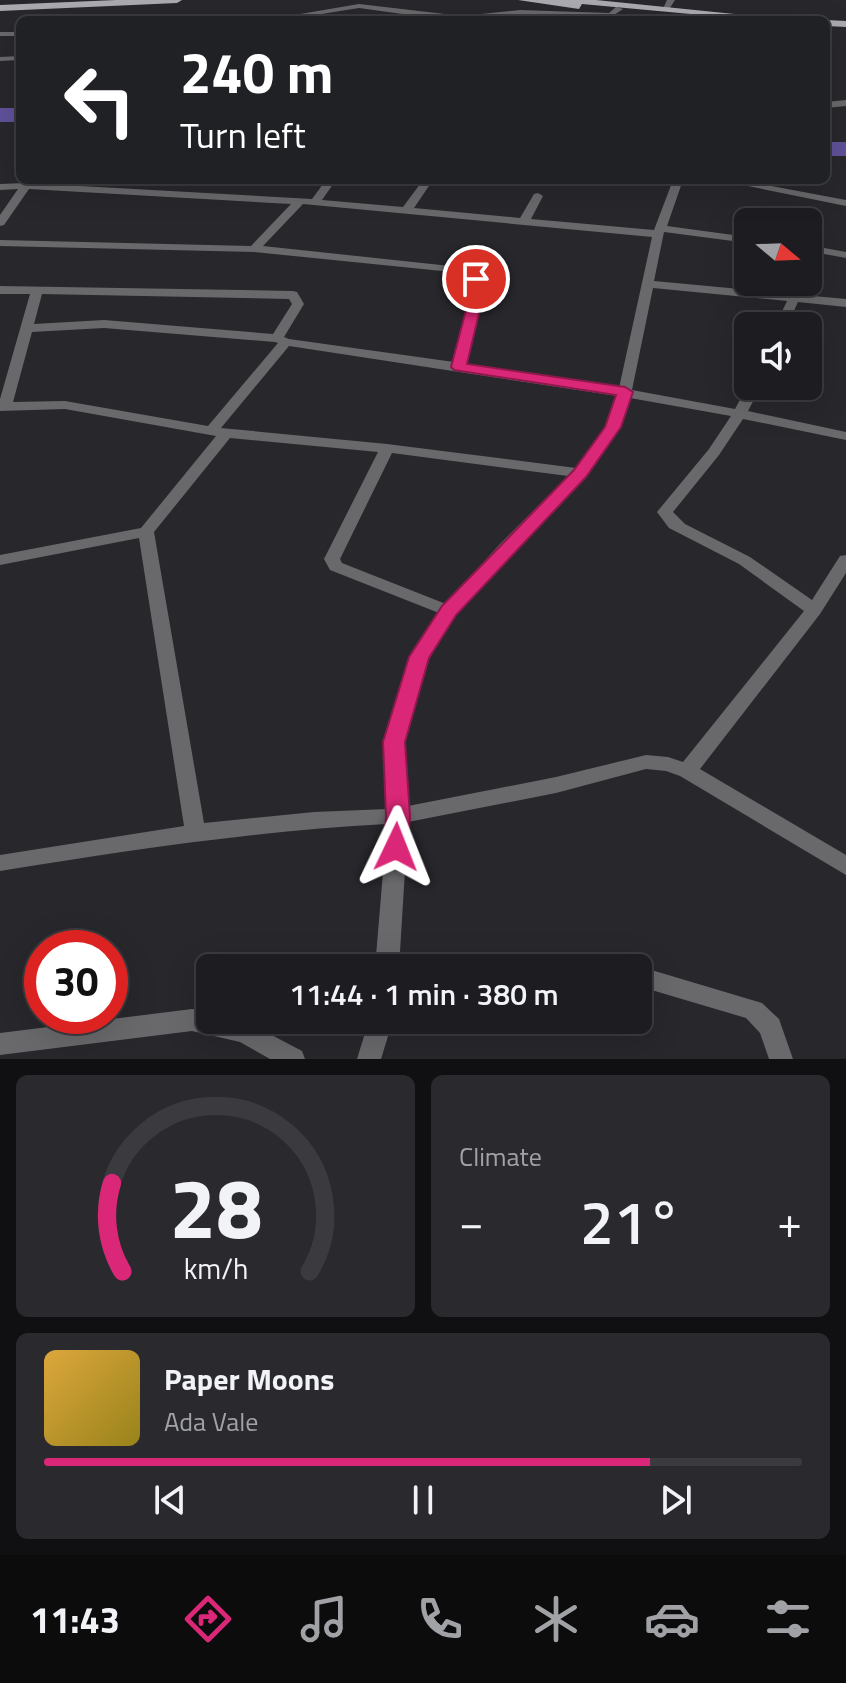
<!DOCTYPE html>
<html lang="en">
<head>
<meta charset="utf-8">
<style>
  :root { --surface:#1d1d21; --page:#2a2a2e; --text:#f1f3f6; --muted:#a0a2a5; --line:#3b3b3f; --accent:#db2777 }
  body { margin:0; font-family:"Titillium Web",sans-serif; background:var(--page); color:var(--text); height:100vh; display:flex; flex-direction:column; font-size:30px; white-space:nowrap }
  * { box-sizing:border-box; margin:0 }
  p { font-size:26px; color:var(--muted) }
  .icon { flex:none; width:44px; height:44px; fill:none; stroke:currentColor; stroke-width:2; stroke-linecap:round; stroke-linejoin:round }
  .map { position:relative; height:1059px; overflow:hidden }
  .side { display:flex; flex-direction:column; gap:16px; padding:16px; background:#101012; flex:1 }
  .side>* { flex:none }
  .banner { position:absolute; left:16px; top:16px; width:814px; height:168px; border-radius:12px; box-shadow:0 8px 32px #0002,0 0 0 2px var(--line); background:#202124; color:#fff; overflow:hidden }
  .needle { width:52px; rotate:109deg }
  .fabs { position:absolute; left:734px; top:208px; display:grid; gap:16px }
  .fabs a { display:grid; place-items:center; width:88px; height:88px; border-radius:12px; background:var(--surface); box-shadow:0 8px 32px #0002,0 0 0 2px var(--line); font-size:40px }
  .speed { position:absolute; left:24px; top:930px; display:flex; gap:16px; font-size:40px; font-weight:700; text-align:center }
  .speed>* { display:grid; place-content:center; width:104px; height:104px; border-radius:50%; background:var(--surface); box-shadow:0 8px 32px #0002,0 0 0 2px var(--line); line-height:1 }
  .speed .limit { border:12px solid #d22; background:#fff; color:#111 }
  .pin { position:absolute; display:grid; place-items:center; width:68px; height:68px; color:#fff; margin:-34px; border:4px solid #fff; border-radius:50%; box-shadow:0 2px 8px #0007 }
  .me { position:absolute; width:88px; margin:-44px; rotate:2deg; stroke-linejoin:round; filter:drop-shadow(0 0 6px #0008) }
  .turn { display:flex; align-items:center; gap:28px; height:168px; padding:0 32px; font-size:36px }
  .turn .icon { width:104px; height:104px; stroke-width:2.5 }
  .turn b { display:block; font-size:56px; line-height:68px }
  .big { font-size:60px; font-weight:600; line-height:1.1 }
  .side .widget { flex:1; display:flex; flex-direction:column; justify-content:center; gap:12px; min-width:0; padding:0 28px; border-radius:12px; background:var(--page) }
  .side .dial { align-items:center; gap:0 }
  .dial svg { height:208px; overflow:visible; fill:none; stroke:var(--line); stroke-width:7; stroke-linecap:round; text-anchor:middle }
  .dial text { fill:var(--text); stroke:none }
  .song { display:flex; align-items:center; gap:24px }
  .cover { width:96px; height:96px; border-radius:12px; background:linear-gradient(135deg,hsl(40 70% 55%),hsl(50 70% 35%)) }
  .played { height:8px; border-radius:4px; background:linear-gradient(90deg,var(--accent) 80%,var(--line) 80%) }
  .keys { display:flex; justify-content:space-around; direction:ltr }
  .heat { display:flex; justify-content:space-between; align-items:center; font-size:44px; direction:ltr }
  .side .tiles { flex:1; display:grid; gap:16px; grid-template-columns:1fr 1fr }
  .widget:last-child { grid-column:span 2 }
  .trip { position:absolute; left:196px; top:954px; width:456px; height:80px; border-radius:12px; background:var(--surface); box-shadow:0 8px 32px #0002,0 0 0 2px var(--line); font-weight:600; line-height:80px; text-align:center }
  .tabs { display:flex; height:128px; justify-content:space-around; align-items:center; background:#0c0c0d; color:var(--muted) }
  .tabs .icon { width:56px; height:56px }
  .tabs .selected { color:var(--accent) }
  .tabs b { font-size:36px; color:var(--text) }
  .map>svg:first-child { display:block }
  .lines { fill:none; stroke-linecap:round; stroke-linejoin:round }
  .river { fill:#605199; fill-rule:evenodd }
  .minor { fill:#69696c; fill-rule:evenodd }
  .primary { fill:#abaab1; fill-rule:evenodd }
  .route { fill:#db2777; stroke:#8e194d; stroke-width:2 }
</style>
</head>
<body>
<div class="map">
<svg width="846" height="1059" viewBox="0 0 846 1059">
  <rect width="100%" height="100%" fill="#27272c"/>
  <g class="lines">
    <!-- river -->
    <g class="river">
      <rect x="0" y="108" width="20" height="14"/>
      <rect x="826" y="142" width="20" height="14"/>
    </g>
    <!-- minor -->
    <g class="minor">
      <path d="M 667,0 L 675,0 L 668,11 L 662,11 Z"/>
      <path d="M 359,4 L 462,16 L 520,10 L 609,13 L 616,7 L 623,9 L 611,17 L 520,14 L 446,20 L 359,8 L 284,20 L 265,20 Z"/>
      <rect x="0" y="32" width="20" height="4"/>
      <path d="M 20,56 L 20,60 L 0,61 L 0,57 Z"/>
      <path d="M 846,100 L 846,106 L 826,108 L 826,102 Z"/>
      <path d="M 326,180 L 336,180 L 322,200 L 403,207 L 423,180 L 433,180 L 414,208 L 520,218 L 534,194 L 538,193 L 543,196 L 531,219 L 654,230 L 673,180 L 683,180 L 667,226 L 748,237 L 748,243 L 664,232 L 654,281 L 846,299 L 846,307 L 798,302 L 787,326 L 775,326 L 787,301 L 653,288 L 632,390 L 735,409 L 748,385 L 761,386 L 748,411 L 846,432 L 846,440 L 743,419 L 719,455 L 673,512 L 685,524 L 750,557 L 812,600 L 840,556 L 846,555 L 846,573 L 820,614 L 700,769 L 846,855 L 846,875 L 680,776 L 666,771 L 646,769 L 556,793 L 408,822 L 399,968 L 375,968 L 387,824 C 255,831 131,850 0,871 L 0,855 L 184,826 L 139,538 L 0,565 L 0,555 L 141,528 L 216,436 L 65,409 L 0,411 L 0,399 L 30,294 L 0,294 L 0,286 L 293,291 L 297,292 L 304,304 L 284,337 L 289,339 L 454,362 L 473,284 L 462,273 L 254,252 L 0,246 L 0,240 L 251,246 L 291,204 L 29,189 L 4,225 L 0,226 L 0,215 L 18,189 L 0,190 L 0,184 L 26,183 L 312,199 ZM 303,204 L 652,237 L 619,388 L 466,364 L 485,284 L 476,271 L 469,268 L 263,246 ZM 42,294 L 289,299 L 292,304 L 273,334 L 104,320 L 34,324 ZM 104,328 L 275,342 L 278,343 L 208,426 L 65,401 L 13,402 L 32,332 ZM 289,346 L 617,396 L 606,427 L 576,468 L 387,444 L 221,428 ZM 630,398 L 731,416 L 709,449 L 657,512 L 669,528 L 739,564 L 804,611 L 683,762 L 668,757 L 646,755 L 556,777 L 408,806 L 404,742 L 428,657 L 455,615 L 511,551 L 585,476 L 620,427 ZM 230,438 L 378,452 L 324,559 L 330,570 L 439,613 L 410,657 L 384,742 L 387,809 L 314,812 L 204,823 L 154,532 ZM 392,453 L 568,476 L 499,545 L 446,604 L 342,563 L 340,559 Z"/>
      <path d="M 718,180 L 740,180 L 846,200 L 846,206 Z"/>
      <path d="M 808,245 L 846,252 L 846,258 L 808,251 Z"/>
      <path d="M 638,966 L 762,1003 L 779,1019 L 793,1059 L 769,1059 L 760,1033 L 746,1018 L 638,986 L 638,968 L 632,968 Z"/>
      <path d="M 192,1009 L 210,1013 L 210,1020 L 245,1021 L 302,1051 L 305,1059 L 270,1059 L 240,1042 L 192,1031 L 0,1055 L 0,1033 Z"/>
      <path d="M 369,1020 L 393,1020 L 381,1059 L 357,1059 Z"/>
    </g>
    <!-- primary -->
    <g class="primary">
      <path d="M 116,0 L 182,0 L 177,3 L 0,11 L 0,5 Z"/>
      <path d="M 518,0 L 596,0 L 793,20 L 756,20 L 582,4 L 579,9 Z"/>
      <path d="M 826,20 L 846,21 L 846,27 L 826,26 Z"/>
    </g>
  </g>
  <!-- route -->
  <path class="route" d="M 476,275 L 481,276 L 486,284 L 467,364 L 625,387 L 633,392 L 621,427 L 586,477 L 456,615 L 429,658 L 405,742 L 410,816 L 408,847 L 404,853 L 396,856 L 387,853 L 384,847 L 386,816 L 383,742 L 409,657 L 442,606 L 574,470 L 605,427 L 616,395 L 454,370 L 451,367 L 473,284 L 470,279 Z"/>
</svg>
<div class="fabs">
<a><svg class="needle" viewBox="-14 -14 28 28"><path d="M0-13l5 13h-10z" fill="#e53935"/><path d="M0 13l5-13h-10z" fill="#a0a2a5"/></svg></a>
<a><svg class="icon" aria-label="sound" viewBox="0 0 24 24"><path d="M4 9h4l5-4v14l-5-4H4zM17 9q2 3 0 6"/></svg></a>
</div>
<div class="speed"><div class="limit">30</div></div>
<div class="pin" style="left:476px;top:279px;background:#d93025"><svg class="icon" aria-label="arrive" viewBox="0 0 24 24"><path d="M6 21V4h12l-3 4 3 4H6"/></svg></div>
<svg class="me" style="left:396px;top:847px" viewBox="-20 -20 40 40"><path d="M0-17L14 15 0 8-14 15z" fill="#db2777" stroke="#fff" stroke-width="4"/></svg>
<div class="trip">11:44 · 1 min · 380 m</div>
<div class="banner">
<div class="turn"><svg class="icon" aria-label="left" viewBox="0 0 24 24"><path d="M17 20v-9H6M10 6l-5 5 5 5"/></svg><div><b>240 m</b>Turn left</div></div>
</div>
</div>
<section class="side">
<div class="tiles">
<div class="widget dial"><svg viewBox="0 0 100 80">
<path d="M14 69A42 42 0 1 1 86 69"/>
<path d="M14 69A42 42 0 0 1 10 35" stroke="#db2777"/>
<text x="50" y="56" font-size="32" font-weight="700">28</text>
<text x="50" y="72" font-size="11">km/h</text>
</svg></div>
<div class="widget"><p>Climate</p>
<div class="heat"><a>−</a><b class="big">21°</b><a>+</a></div>
</div>
<div class="widget">
<div class="song"><i class="cover"></i><div><b>Paper Moons</b><p>Ada Vale</p></div></div>
<div class="played"></div>
<div class="keys"><svg class="icon" aria-label="previous" viewBox="0 0 24 24"><path d="M18 5L8 12l10 7zM5 5v14"/></svg><svg class="icon" aria-label="pause" viewBox="0 0 24 24"><path d="M8 5v14M16 5v14"/></svg><svg class="icon" aria-label="next" viewBox="0 0 24 24"><path d="M6 5l10 7-10 7zM19 5v14"/></svg></div>
</div>
</div>
</section>
<nav class="tabs">
<b>11:43</b>
<svg class="icon selected" aria-label="directions" viewBox="0 0 24 24"><path d="M12 3l9 9-9 9-9-9zM9 14v-3h6M13 9l2 2-2 2"/></svg>
<svg class="icon" aria-label="music" viewBox="0 0 24 24"><path d="M9 18V5l10-2v13"/><circle cx="6" cy="18" r="3"/><circle cx="16" cy="16" r="3"/></svg>
<svg class="icon" aria-label="phone" viewBox="0 0 24 24"><path d="M5 4h4l2 5-3 2q2 4 5 5l2-3 5 2v4C11 20 4 13 5 4z"/></svg>
<svg class="icon" aria-label="climate" viewBox="0 0 24 24"><path d="M12 3v18M4 7l16 10M4 17L20 7"/></svg>
<svg class="icon" aria-label="car" viewBox="0 0 24 24"><path d="M5 17H2v-5l4-1 3-4h7l3 4 3 1v5h-3M9 17h6M6 11h13"/><circle cx="7" cy="17" r="2"/><circle cx="17" cy="17" r="2"/></svg>
<svg class="icon" aria-label="filters" viewBox="0 0 24 24"><path d="M4 7h16M4 17h16"/><circle cx="9" cy="7" r="2"/><circle cx="15" cy="17" r="2"/></svg>
</nav>
</body>
</html>
